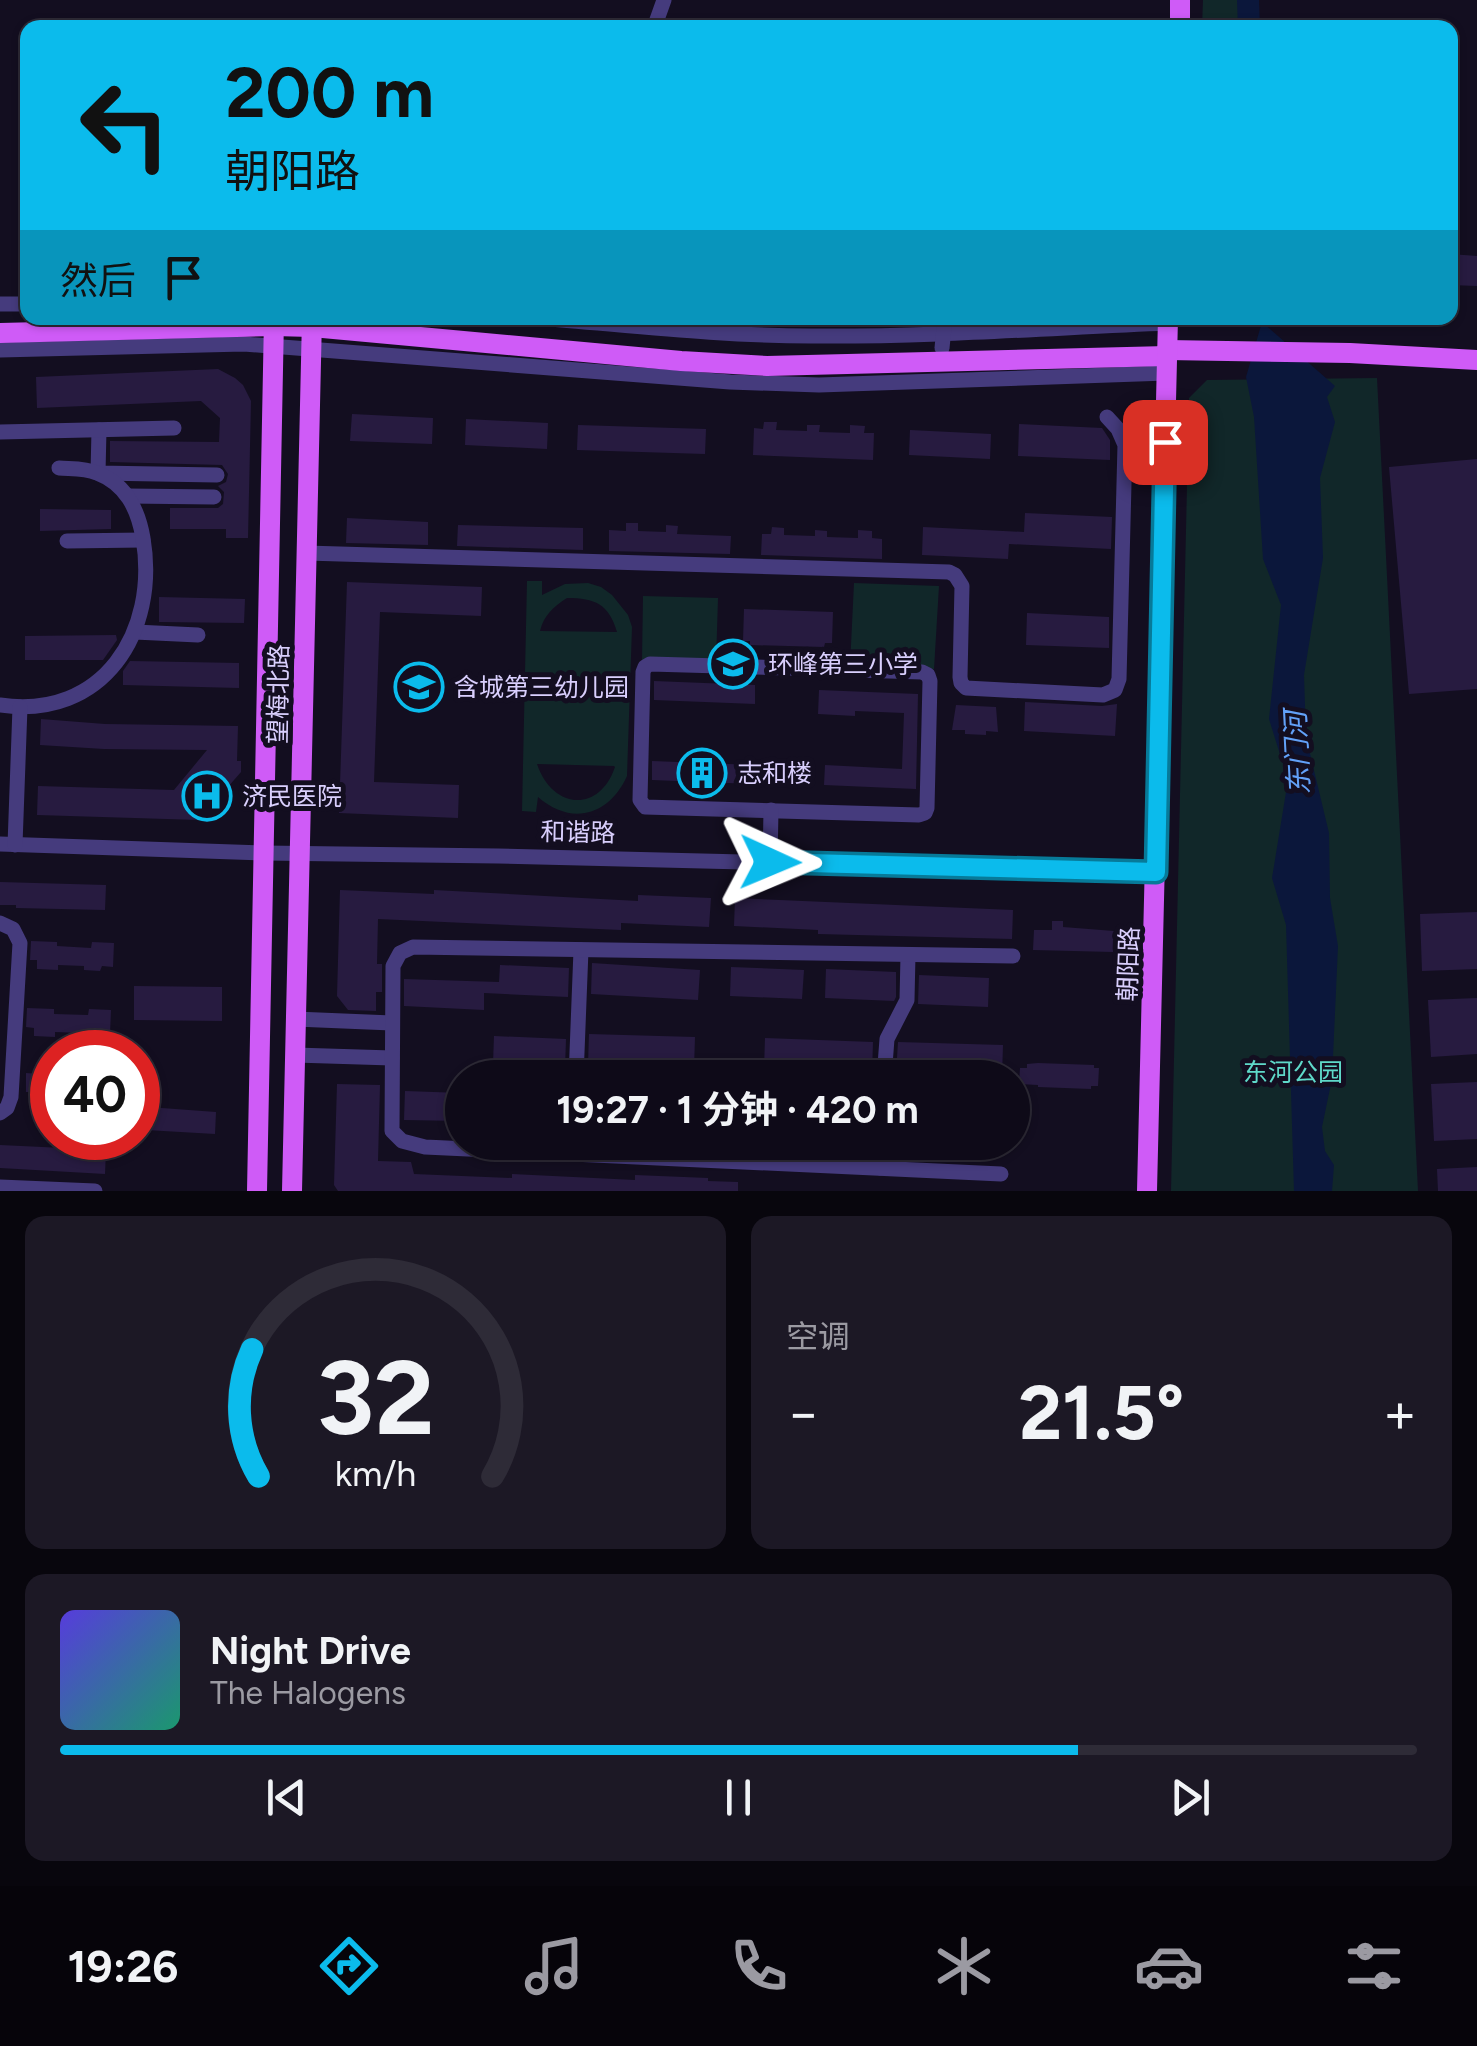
<!DOCTYPE html>
<html lang="zh">
<head>
<meta charset="utf-8">
<style>
  :root { --surface:#0e0a18; --page:#1c1825; --text:#f1f3f6; --muted:#9b9aa2; --line:#2e2b37; --accent:#0bbbec }
  body { margin:0; font-family:Figtree,"Noto Sans SC",sans-serif; background:var(--page); color:var(--text); height:100vh; display:flex; flex-direction:column; font-size:38px; white-space:nowrap }
  * { box-sizing:border-box; margin:0 }
  p { font-size:32px; color:var(--muted) }
  .icon { flex:none; width:55px; height:55px; fill:none; stroke:currentColor; stroke-width:2; stroke-linecap:round; stroke-linejoin:round }
  .map { position:relative; height:1191px; overflow:hidden }
  .panel { display:flex; flex-direction:column; gap:25px; padding:25px; background:#08060d; flex:1 }
  .panel>* { flex:none }
  .banner { position:absolute; left:20px; top:20px; width:1438px; height:305px; border-radius:20px; box-shadow:0 2px 8px #0004,0 0 0 2px var(--line); background:#0bbbec; color:#111; overflow:hidden }
  .speed { position:absolute; left:30px; top:1030px; display:flex; gap:20px; font-size:50px; font-weight:700; text-align:center }
  .speed>* { display:grid; place-content:center; width:130px; height:130px; border-radius:50%; background:var(--surface); box-shadow:0 2px 8px #0004,0 0 0 2px var(--line); line-height:1 }
  .speed .limit { border:15px solid #d22; background:#fff; color:#111 }
  .pin { position:absolute; display:grid; place-items:center; width:85px; height:85px; color:#fff; margin:-42px; border-radius:20px; box-shadow:0 5px 15px #0006 }
  .me { position:absolute; width:110px; margin:-55px; rotate:91deg; stroke-linejoin:round; filter:drop-shadow(0 0 8px #0008) }
  .turn { display:flex; align-items:center; gap:35px; height:210px; padding:0 40px; font-size:45px }
  .turn .icon { width:130px; height:130px; stroke-width:2.5 }
  .turn b { display:block; font-size:70px; line-height:85px }
  .then { display:flex; align-items:center; height:95px; padding:0 40px; background:#0003; gap:20px; font-size:38px }
  .big { font-size:75px; font-weight:700; line-height:1.1 }
  .panel .card { flex:1; display:flex; flex-direction:column; justify-content:center; gap:15px; min-width:0; padding:0 35px; border-radius:20px; background:var(--page) }
  .panel .dial { align-items:center; gap:0 }
  .dial svg { height:260px; overflow:visible; fill:none; stroke:var(--line); stroke-width:7; stroke-linecap:round; text-anchor:middle }
  .dial text { fill:var(--text); stroke:none }
  .song { display:flex; align-items:center; gap:30px }
  .cover { width:120px; height:120px; border-radius:15px; background:linear-gradient(135deg,hsl(250 70% 55%),hsl(160 70% 35%)) }
  .played { height:10px; border-radius:5px; background:linear-gradient(90deg,var(--accent) 75%,var(--line) 75%) }
  .keys { display:flex; justify-content:space-around; direction:ltr }
  .heat { display:flex; justify-content:space-between; align-items:center; font-size:55px; direction:ltr }
  .panel .tiles { flex:1; display:grid; gap:25px; grid-template-columns:1fr 1fr }
  .card:last-child { grid-column:span 2 }
  .trip { position:absolute; left:445px; top:1060px; width:585px; height:100px; border-radius:50px; background:var(--surface); box-shadow:0 2px 8px #0004,0 0 0 2px var(--line); font-weight:700; line-height:100px; text-align:center }
  .tab-bar { display:flex; height:160px; justify-content:space-around; align-items:center; background:#06040a; color:var(--muted) }
  .tab-bar .icon { width:70px; height:70px }
  .tab-bar .on { color:var(--accent) }
  .tab-bar b { font-size:45px; color:var(--text) }
  .map>svg:first-child { display:block }
  .green { fill:#112729; fill-rule:evenodd }
  .water { fill:#0b173b }
  .lines { fill:none; stroke-linecap:round; stroke-linejoin:round }
  .river { stroke:#0b173b; stroke-width:22 }
  .building { fill:#271b40 }
  .minor { stroke:#453b7d; stroke-width:15 }
  .major { stroke:#cf5bf7; stroke-width:20 }
  .route-casing { stroke:#077a99; stroke-width:25 }
  .route { stroke:#0bbbec; stroke-width:18 }
  .labels { text-anchor:middle; stroke-width:10; stroke-linejoin:round; paint-order:stroke }
  .poi-label { font-size:25px; fill:#d9cffd; stroke:#130e20; text-anchor:start }
  .street-label { font-size:25px; fill:#d9cffd; stroke:#130e20 }
  .park-label { font-size:25px; fill:#5fd9c9; stroke:#130e20 }
  .water-label { font-size:28px; font-style:italic; fill:#62a1f8; stroke:#130e20 }
</style>
</head>
<body>
<div class="map">
<svg width="1477" height="1191" viewBox="0 0 1477 1191">
  <rect width="100%" height="100%" fill="#130e20"/>
  <!-- green -->
  <g class="green">
    <path d="M 1203,0 L 1241,0 L 1241,27 L 1202,27 Z"/>
    <path d="M 1377,378 L 1418,1191 L 1171,1191 L 1189,398 L 1207,380 Z"/>
    <path d="M 527,581 L 542,581 L 542,595 L 565,584 L 588,583 L 601,587 L 612,595 L 628,615 L 632,627 L 627,776 C 609,816 571,826 538,797 L 536,812 L 522,811 ZM 567,598 C 595,598 609,604 617,632 L 540,631 C 544,615 553,607 567,598 ZM 537,764 L 614,766 L 615,767 C 599,814 552,809 537,764 Z"/>
    <path d="M 854,583 L 939,586 L 934,669 L 850,666 Z"/>
    <path d="M 643,596 L 718,598 L 716,663 L 642,661 Z"/>
  </g>
  <!-- water -->
  <path class="water" d="M 1262,322 L 1335,386 L 1327,397 L 1335,422 L 1320,478 L 1323,558 L 1304,675 L 1306,737 L 1329,833 L 1330,898 L 1338,946 L 1332,1079 L 1322,1127 L 1325,1151 L 1334,1165 L 1332,1191 L 1294,1191 L 1286,925 L 1272,878 L 1288,780 L 1269,719 L 1281,605 L 1263,559 L 1254,417 L 1246,377 Z"/>
  <g class="lines">
    <!-- river -->
    <path class="river" d="M 1248,0 L 1249,28"/>
  </g>
  <!-- building -->
  <g class="building">
    <path d="M 1450,254 L 1477,256 L 1477,286 L 1450,285 Z"/>
    <path d="M 218,369 L 235,378 L 243,385 L 251,401 L 248,538 L 226,538 L 226,529 L 170,529 L 170,508 L 218,508 L 223,504 L 224,492 L 218,486 L 226,482 L 228,474 L 222,465 L 110,462 L 110,441 L 219,442 L 220,418 L 201,401 L 37,408 L 36,377 Z"/>
    <path d="M 352,414 L 433,418 L 432,444 L 350,441 Z"/>
    <path d="M 466,419 L 548,423 L 547,449 L 465,445 Z"/>
    <path d="M 764,422 L 777,422 L 776,430 L 807,431 L 807,425 L 820,425 L 819,432 L 850,433 L 850,425 L 865,426 L 864,433 L 874,433 L 873,460 L 753,455 L 754,428 L 763,429 Z"/>
    <path d="M 1019,424 L 1102,428 L 1110,440 L 1110,460 L 1018,456 Z"/>
    <path d="M 578,425 L 706,429 L 705,454 L 577,450 Z"/>
    <path d="M 910,430 L 991,434 L 990,459 L 909,455 Z"/>
    <path d="M 1477,459 L 1477,689 L 1409,694 L 1389,467 Z"/>
    <path d="M 40,509 L 111,510 L 111,529 L 40,531 Z"/>
    <path d="M 1025,513 L 1112,517 L 1111,549 L 1009,544 L 1008,559 L 922,555 L 923,527 L 1024,532 Z"/>
    <path d="M 347,518 L 428,522 L 428,545 L 346,543 Z"/>
    <path d="M 626,523 L 638,523 L 638,531 L 666,532 L 666,525 L 678,526 L 677,534 L 731,536 L 730,554 L 609,551 L 609,530 L 626,531 Z"/>
    <path d="M 458,525 L 583,528 L 583,550 L 457,546 Z"/>
    <path d="M 772,527 L 784,528 L 784,535 L 815,536 L 815,530 L 827,531 L 827,537 L 858,538 L 858,530 L 872,531 L 872,538 L 882,539 L 882,559 L 761,555 L 762,534 L 771,534 Z"/>
    <path d="M 347,582 L 482,587 L 481,616 L 380,612 L 374,782 L 459,785 L 458,818 L 339,813 Z"/>
    <path d="M 159,597 L 245,599 L 244,623 L 159,622 Z"/>
    <path d="M 744,609 L 833,612 L 832,643 L 825,643 L 824,647 L 750,645 L 750,641 L 743,641 Z"/>
    <path d="M 1027,613 L 1109,617 L 1109,648 L 1026,645 Z"/>
    <path d="M 116,635 L 117,640 L 103,660 L 25,660 L 25,636 Z"/>
    <path d="M 130,661 L 239,663 L 239,688 L 123,685 L 123,671 Z"/>
    <path d="M 654,681 L 755,685 L 755,704 L 654,700 Z"/>
    <path d="M 819,690 L 918,694 L 916,789 L 824,785 L 825,765 L 902,769 L 904,713 L 855,711 L 855,716 L 818,714 Z"/>
    <path d="M 1025,702 L 1102,706 L 1117,704 L 1115,736 L 1024,731 Z"/>
    <path d="M 956,705 L 996,707 L 998,732 L 986,731 L 986,735 L 965,734 L 965,730 L 952,730 Z"/>
    <path d="M 41,719 L 105,724 L 238,726 L 237,761 L 241,761 L 241,772 L 199,820 L 37,815 L 38,786 L 174,790 L 207,750 L 104,749 L 40,745 Z"/>
    <path d="M 652,761 L 754,765 L 753,784 L 652,780 Z"/>
    <path d="M 0,882 L 106,885 L 105,910 L 16,908 L 16,905 L 0,905 Z"/>
    <path d="M 340,890 L 434,894 L 434,890 L 638,901 L 638,895 L 711,898 L 709,927 L 621,923 L 621,930 L 378,919 L 377,964 L 382,964 L 382,992 L 376,992 L 376,1011 L 348,1010 L 337,996 Z"/>
    <path d="M 735,898 L 1013,910 L 1012,939 L 818,934 L 818,930 L 734,926 Z"/>
    <path d="M 1477,912 L 1477,969 L 1422,971 L 1420,914 Z"/>
    <path d="M 1052,921 L 1063,921 L 1063,927 L 1114,931 L 1113,952 L 1033,950 L 1034,930 L 1052,930 Z"/>
    <path d="M 31,941 L 57,942 L 57,946 L 91,948 L 92,942 L 114,943 L 113,967 L 102,966 L 100,971 L 84,970 L 84,966 L 58,965 L 58,970 L 37,969 L 37,960 L 30,960 Z"/>
    <path d="M 592,963 L 700,970 L 698,1000 L 591,994 Z"/>
    <path d="M 500,965 L 569,968 L 568,997 L 484,993 L 484,1010 L 404,1006 L 404,979 L 499,982 Z"/>
    <path d="M 731,967 L 804,970 L 802,999 L 730,996 Z"/>
    <path d="M 826,969 L 896,972 L 896,997 L 894,1001 L 825,998 Z"/>
    <path d="M 919,975 L 989,978 L 988,1007 L 918,1004 Z"/>
    <path d="M 134,986 L 222,987 L 222,1021 L 134,1020 Z"/>
    <path d="M 1477,998 L 1477,1054 L 1431,1057 L 1428,1000 Z"/>
    <path d="M 27,1008 L 54,1009 L 54,1014 L 88,1015 L 89,1009 L 111,1010 L 110,1034 L 99,1034 L 97,1038 L 81,1038 L 81,1033 L 55,1032 L 55,1037 L 34,1036 L 34,1028 L 26,1027 Z"/>
    <path d="M 589,1034 L 695,1037 L 694,1068 L 588,1065 Z"/>
    <path d="M 494,1036 L 566,1039 L 565,1068 L 493,1064 Z"/>
    <path d="M 765,1038 L 873,1042 L 872,1073 L 764,1069 Z"/>
    <path d="M 898,1042 L 1003,1045 L 1002,1076 L 896,1073 Z"/>
    <path d="M 1038,1063 L 1094,1065 L 1094,1068 L 1099,1068 L 1098,1086 L 1091,1086 L 1091,1089 L 1038,1087 L 1038,1085 L 1019,1084 L 1020,1068 L 1027,1068 L 1027,1064 Z"/>
    <path d="M 26,1073 L 52,1075 L 52,1102 L 33,1101 L 33,1092 L 26,1092 Z"/>
    <path d="M 1477,1082 L 1477,1139 L 1434,1141 L 1431,1084 Z"/>
    <path d="M 337,1084 L 380,1085 L 378,1161 L 411,1162 L 414,1174 L 512,1178 L 512,1174 L 635,1180 L 635,1175 L 708,1178 L 708,1181 L 738,1182 L 738,1191 L 338,1191 L 334,1185 Z"/>
    <path d="M 405,1091 L 462,1093 L 462,1121 L 404,1120 Z"/>
    <path d="M 148,1107 L 216,1112 L 215,1134 L 146,1130 Z"/>
    <path d="M 0,1145 L 106,1150 L 105,1174 L 0,1168 Z"/>
    <path d="M 1477,1167 L 1477,1191 L 1438,1191 L 1437,1169 Z"/>
  </g>
  <g class="lines">
    <!-- minor -->
    <g class="minor">
      <path d="M 654,28 L 664,0"/>
      <path d="M 0,304 L 28,304"/>
      <path d="M 537,318 C 628,325 719,336 811,336 C 930,337 1049,328 1168,323"/>
      <path d="M 942,348 L 945,318"/>
      <path d="M 0,350 L 244,344 L 730,382 L 819,385 L 1167,373"/>
      <path d="M 99,430 L 98,473 L 217,475"/>
      <path d="M 0,432 L 174,428"/>
      <path d="M 128,496 L 214,497"/>
      <path d="M 67,541 L 143,540"/>
      <path d="M 306,553 L 949,572 L 955,575 L 962,586 L 960,677 L 961,683 L 966,688 L 1103,695 L 1115,690 L 1119,679 L 1125,445 L 1118,429 L 1107,417"/>
      <path d="M 135,632 L 198,635"/>
      <path d="M 650,664 L 922,672 L 928,675 L 930,681 L 927,808 L 925,813 L 919,815 L 645,807 L 640,800 L 643,672 L 645,667 Z"/>
      <path d="M 0,705 C 103,720 159,632 143,538 C 138,509 126,484 97,473 C 85,468 71,469 59,468"/>
      <path d="M 0,844 L 264,853 L 498,856 L 1156,872"/>
      <path d="M 15,845 L 20,707"/>
      <path d="M 770,862 L 771,810"/>
      <path d="M 0,923 L 13,929 L 20,943 L 11,1097 L 7,1108 L 0,1113"/>
      <path d="M 295,1019 L 392,1023"/>
      <path d="M 295,1055 L 392,1058"/>
      <path d="M 576,1078 L 581,950"/>
      <path d="M 884,1078 L 887,1039 L 907,1000 L 908,955"/>
      <path d="M 880,1168 L 881,1142"/>
      <path d="M 1001,1174 L 425,1147 L 402,1141 L 392,1131 L 393,966 L 400,953 L 413,947 L 1013,956"/>
      <path d="M 0,1187 L 95,1191"/>
    </g>
    <!-- major -->
    <g class="major">
      <path d="M 1180,28 L 1180,0"/>
      <path d="M 0,333 L 274,326 L 312,327 L 681,361 L 767,366 L 1167,356"/>
      <path d="M 1167,350 L 1350,353 L 1477,360"/>
      <path d="M 257,1191 L 274,318"/>
      <path d="M 292,1191 L 312,318"/>
      <path d="M 1147,1191 L 1168,318"/>
    </g>
  </g>
  <g class="lines">
    <!-- route casing -->
    <g class="route-casing">
      <path id="route" d="M 770,862 L 1156,872 L 1165,442"/>
    </g>
    <!-- route -->
    <use href="#route" class="route"/>
  </g>
  <!-- icons -->
  <defs>
    <g id="school-ring" transform="scale(2.5)"><circle r="9.5" fill="#130e20" stroke="#0bbbec" stroke-width="1.5"/><path d="M0-5L7-2L0 1L-7-2ZM-4 1L0 2.5L4 1V4Q0 6-4 4Z" fill="#0bbbec"/></g>
    <g id="building-ring" transform="scale(2.5)"><circle r="9.5" fill="#130e20" stroke="#0bbbec" stroke-width="1.5"/><path d="M-4-6H4V6H1V3H-1V6H-4ZM-2.5-4.3h1.7v1.8h-1.7ZM.8-4.3h1.7v1.8H.8ZM-2.5-1h1.7V.8h-1.7ZM.8-1h1.7V.8H.8Z" fill="#0bbbec"/></g>
    <g id="hospital-ring" transform="scale(2.5)"><circle r="9.5" fill="#130e20" stroke="#0bbbec" stroke-width="1.5"/><path d="M-5-5h3v3.5h4V-5h3V5h-3V1.5h-4V5h-3Z" fill="#0bbbec"/></g>
  </defs>
  <g fill-rule="evenodd">
    <use href="#school-ring" x="733" y="664"/>
    <use href="#school-ring" x="419" y="687"/>
    <use href="#building-ring" x="702" y="773"/>
    <use href="#hospital-ring" x="207" y="796"/>
  </g>
  <g class="labels">
    <!-- poi labels -->
    <g class="poi-label">
      <text x="768" y="673">环峰第三小学</text>
      <text x="454" y="696">含城第三幼儿园</text>
      <text x="737" y="782">志和楼</text>
      <text x="242" y="805">济民医院</text>
    </g>
    <!-- street labels -->
    <g class="street-label">
      <text transform="translate(278 694) rotate(-89)" y="9">望梅北路</text>
      <text transform="translate(578 832) rotate(1)" y="9">和谐路</text>
      <text transform="translate(1128 964) rotate(-88)" y="9">朝阳路</text>
    </g>
    <!-- park labels -->
    <g class="park-label">
      <text x="1293" y="1081">东河公园</text>
    </g>
    <!-- water labels -->
    <g class="water-label">
      <text transform="translate(1297 753) rotate(-93)" y="10">东门河</text>
    </g>
  </g>
</svg>
<div class="speed"><div class="limit">40</div></div>
<div class="pin" style="left:1165px;top:442px;background:#d93025"><svg class="icon" aria-label="arrive" viewBox="0 0 24 24"><path d="M6 21V4h12l-3 4 3 4H6"/></svg></div>
<svg class="me" style="left:770px;top:862px" viewBox="-20 -20 40 40"><path d="M0-17L14 15 0 8-14 15z" fill="#0bbbec" stroke="#fff" stroke-width="4"/></svg>
<div class="trip">19:27 · 1 分钟 · 420 m</div>
<div class="banner">
<div class="turn"><svg class="icon" aria-label="left" viewBox="0 0 24 24"><path d="M17 20v-9H6M10 6l-5 5 5 5"/></svg><div><b>200 m</b>朝阳路</div></div>
<div class="then">然后<svg class="icon" aria-label="arrive" viewBox="0 0 24 24"><path d="M6 21V4h12l-3 4 3 4H6"/></svg></div>
</div>
</div>
<section class="panel">
<div class="tiles">
<div class="card dial"><svg viewBox="0 0 100 80">
<path d="M14 69A42 42 0 1 1 86 69"/>
<path d="M14 69A42 42 0 0 1 12 30" stroke="#0bbbec"/>
<text x="50" y="56" font-size="32" font-weight="700">32</text>
<text x="50" y="72" font-size="11">km/h</text>
</svg></div>
<div class="card"><p>空调</p>
<div class="heat"><a>−</a><b class="big">21.5°</b><a>+</a></div>
</div>
<div class="card">
<div class="song"><i class="cover"></i><div><b>Night Drive</b><p>The Halogens</p></div></div>
<div class="played"></div>
<div class="keys"><svg class="icon" aria-label="previous" viewBox="0 0 24 24"><path d="M18 5L8 12l10 7zM5 5v14"/></svg><svg class="icon" aria-label="pause" viewBox="0 0 24 24"><path d="M8 5v14M16 5v14"/></svg><svg class="icon" aria-label="next" viewBox="0 0 24 24"><path d="M6 5l10 7-10 7zM19 5v14"/></svg></div>
</div>
</div>
</section>
<nav class="tab-bar">
<b>19:26</b>
<svg class="icon on" aria-label="directions" viewBox="0 0 24 24"><path d="M12 3l9 9-9 9-9-9zM9 14v-3h6M13 9l2 2-2 2"/></svg>
<svg class="icon" aria-label="music" viewBox="0 0 24 24"><path d="M9 18V5l10-2v13"/><circle cx="6" cy="18" r="3"/><circle cx="16" cy="16" r="3"/></svg>
<svg class="icon" aria-label="phone" viewBox="0 0 24 24"><path d="M5 4h4l2 5-3 2q2 4 5 5l2-3 5 2v4C11 20 4 13 5 4z"/></svg>
<svg class="icon" aria-label="climate" viewBox="0 0 24 24"><path d="M12 3v18M4 7l16 10M4 17L20 7"/></svg>
<svg class="icon" aria-label="car" viewBox="0 0 24 24"><path d="M5 17H2v-5l4-1 3-4h7l3 4 3 1v5h-3M9 17h6M6 11h13"/><circle cx="7" cy="17" r="2"/><circle cx="17" cy="17" r="2"/></svg>
<svg class="icon" aria-label="filters" viewBox="0 0 24 24"><path d="M4 7h16M4 17h16"/><circle cx="9" cy="7" r="2"/><circle cx="15" cy="17" r="2"/></svg>
</nav>
</body>
</html>
